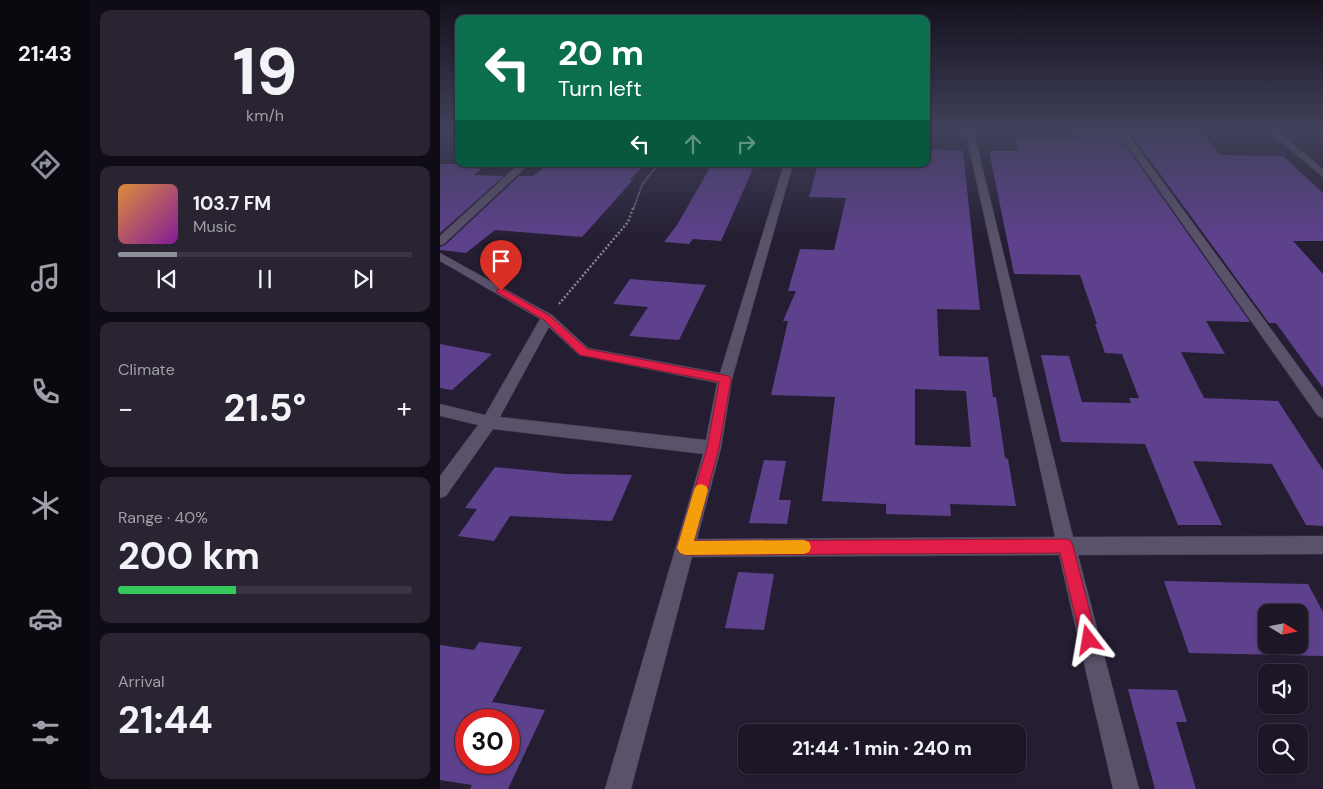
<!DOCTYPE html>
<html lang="en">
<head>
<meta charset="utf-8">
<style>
  :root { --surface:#1c1626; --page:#292332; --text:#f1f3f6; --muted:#a09fa7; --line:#3a3543; --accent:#8c9099 }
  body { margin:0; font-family:"DM Sans",sans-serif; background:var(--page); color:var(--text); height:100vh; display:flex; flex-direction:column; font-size:19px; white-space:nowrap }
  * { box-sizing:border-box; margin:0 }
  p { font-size:16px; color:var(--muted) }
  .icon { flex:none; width:28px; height:28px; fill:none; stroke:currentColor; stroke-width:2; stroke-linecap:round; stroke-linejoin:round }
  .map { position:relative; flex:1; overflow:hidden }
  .side { display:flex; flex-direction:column; gap:10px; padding:10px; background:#0f0c15; width:350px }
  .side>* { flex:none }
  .hud { position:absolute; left:15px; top:15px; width:475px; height:152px; border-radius:10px; box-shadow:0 1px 4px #0004,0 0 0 1px var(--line); background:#0b6e4f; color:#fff; overflow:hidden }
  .needle { width:32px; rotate:100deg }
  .controls { position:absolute; left:818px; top:604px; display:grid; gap:10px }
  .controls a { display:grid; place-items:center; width:50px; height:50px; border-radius:10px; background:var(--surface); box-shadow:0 1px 4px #0004,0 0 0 1px var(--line); font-size:25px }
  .speed { position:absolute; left:15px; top:709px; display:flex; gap:10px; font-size:25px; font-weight:700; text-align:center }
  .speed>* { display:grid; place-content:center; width:65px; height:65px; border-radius:50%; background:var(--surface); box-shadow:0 1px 4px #0004,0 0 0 1px var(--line); line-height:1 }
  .speed .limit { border:8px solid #d22; background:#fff; color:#111 }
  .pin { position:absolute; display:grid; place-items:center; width:42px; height:42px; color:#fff; margin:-51px -21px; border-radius:50% 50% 50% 0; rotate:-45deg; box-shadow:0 0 5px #0007 }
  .pin .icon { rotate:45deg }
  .me { position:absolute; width:55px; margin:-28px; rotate:346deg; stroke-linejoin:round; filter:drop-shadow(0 0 4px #0008) }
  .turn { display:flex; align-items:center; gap:18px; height:105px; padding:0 20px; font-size:22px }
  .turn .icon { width:65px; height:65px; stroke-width:2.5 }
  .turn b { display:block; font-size:35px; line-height:42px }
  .lanes { display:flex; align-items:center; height:48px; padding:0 20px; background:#0003; justify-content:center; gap:25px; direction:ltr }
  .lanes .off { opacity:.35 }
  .big { font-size:38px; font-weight:700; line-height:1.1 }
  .side .widget { flex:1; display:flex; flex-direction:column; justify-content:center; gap:8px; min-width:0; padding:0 18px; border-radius:10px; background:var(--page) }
  .side .dial { align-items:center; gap:0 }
  .dial b { font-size:65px; line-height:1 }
  .song { display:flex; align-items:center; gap:15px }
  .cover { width:60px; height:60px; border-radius:8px; background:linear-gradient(135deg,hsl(30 70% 55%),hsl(290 70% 35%)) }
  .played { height:5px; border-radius:2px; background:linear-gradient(90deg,var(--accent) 20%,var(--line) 20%) }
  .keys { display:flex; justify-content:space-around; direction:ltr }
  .heat { display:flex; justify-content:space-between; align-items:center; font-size:28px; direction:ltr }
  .charge { height:8px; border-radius:4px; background:linear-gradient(90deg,#34c759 40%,var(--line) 0) }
  .trip { position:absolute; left:298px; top:724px; width:288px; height:50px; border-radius:10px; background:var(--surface); box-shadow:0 1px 4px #0004,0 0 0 1px var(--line); font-weight:700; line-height:50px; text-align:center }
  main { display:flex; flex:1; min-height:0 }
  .menu { display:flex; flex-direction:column; width:90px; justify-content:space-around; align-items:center; background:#0b090f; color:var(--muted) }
  .menu .icon { width:35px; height:35px }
  .menu .on { color:var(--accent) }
  .menu b { font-size:22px; color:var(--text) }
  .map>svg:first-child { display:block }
  .building { fill:#5e418d; fill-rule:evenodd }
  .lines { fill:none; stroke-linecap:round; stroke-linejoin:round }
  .minor-casing { stroke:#413a4b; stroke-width:1 }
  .path-far1 { stroke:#888394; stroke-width:2; stroke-dasharray:1 1; stroke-linecap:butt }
  .path { stroke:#888394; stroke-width:2.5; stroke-dasharray:2 2; stroke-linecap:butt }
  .minor { fill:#5a526a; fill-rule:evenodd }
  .route { fill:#e11d48; stroke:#92132f }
  .slow { fill:#f59e0b }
</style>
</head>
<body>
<main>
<nav class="menu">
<b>21:43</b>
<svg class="icon on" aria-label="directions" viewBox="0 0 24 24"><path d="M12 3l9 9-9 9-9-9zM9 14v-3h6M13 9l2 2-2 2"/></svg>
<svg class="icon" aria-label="music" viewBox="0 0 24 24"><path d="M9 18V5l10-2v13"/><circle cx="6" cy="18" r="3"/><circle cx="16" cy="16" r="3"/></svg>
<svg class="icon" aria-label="phone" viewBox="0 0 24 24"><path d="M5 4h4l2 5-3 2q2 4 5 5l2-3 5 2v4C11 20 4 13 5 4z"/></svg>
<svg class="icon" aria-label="climate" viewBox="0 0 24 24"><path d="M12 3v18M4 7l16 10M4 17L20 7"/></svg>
<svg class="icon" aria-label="car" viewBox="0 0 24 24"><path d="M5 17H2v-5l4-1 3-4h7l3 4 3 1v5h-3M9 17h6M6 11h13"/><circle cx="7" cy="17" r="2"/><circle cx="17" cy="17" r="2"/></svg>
<svg class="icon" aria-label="filters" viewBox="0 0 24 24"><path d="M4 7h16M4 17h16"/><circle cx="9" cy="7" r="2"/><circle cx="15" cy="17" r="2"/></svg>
</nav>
<section class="side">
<div class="widget dial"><b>19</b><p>km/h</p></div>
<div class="widget">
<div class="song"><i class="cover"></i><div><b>103.7 FM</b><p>Music</p></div></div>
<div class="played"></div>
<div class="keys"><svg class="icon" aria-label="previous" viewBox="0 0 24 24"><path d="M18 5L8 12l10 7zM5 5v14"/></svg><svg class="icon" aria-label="pause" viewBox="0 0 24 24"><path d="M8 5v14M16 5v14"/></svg><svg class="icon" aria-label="next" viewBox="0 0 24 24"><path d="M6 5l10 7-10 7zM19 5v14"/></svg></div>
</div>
<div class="widget"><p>Climate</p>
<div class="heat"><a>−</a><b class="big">21.5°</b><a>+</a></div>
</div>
<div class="widget"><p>Range · 40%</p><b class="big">200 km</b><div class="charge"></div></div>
<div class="widget"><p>Arrival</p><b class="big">21:44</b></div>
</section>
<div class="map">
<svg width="883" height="789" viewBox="0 0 883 789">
  <rect width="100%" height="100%" fill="#251e33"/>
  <!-- building -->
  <g class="building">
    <path d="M 632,129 L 674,129 L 810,322 L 766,321 L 785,354 L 741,352 L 764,398 L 838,401 L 883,470 L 883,526 L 866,525 L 832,464 L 753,461 L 782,525 L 738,525 L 705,444 L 621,442 L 601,355 L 629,356 L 642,402 L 691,403 L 689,398 L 699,398 L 682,354 L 665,353 L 655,324 L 657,324 L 640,275 L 574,274 L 549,151 L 579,151 L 575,138 L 637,139 Z"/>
    <path d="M 687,129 L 758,129 L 781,155 L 843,156 L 883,193 L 883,241 L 853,241 L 883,274 L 883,388 L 836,323 L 829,323 Z"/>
    <path d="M 486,149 L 523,151 L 540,310 L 497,309 L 499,356 L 548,357 L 553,397 L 556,397 L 565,458 L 568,459 L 576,506 L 510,504 L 511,516 L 446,514 L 446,504 L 382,501 L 395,397 L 331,395 L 348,321 L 343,321 L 356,291 L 348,291 L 360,249 L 394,250 L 406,198 L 369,197 L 378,164 L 486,164 ZM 475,389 L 526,391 L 531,447 L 475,445 Z"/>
    <path d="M 0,164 L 40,164 L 34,168 L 41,169 L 34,175 L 64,176 L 0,233 Z"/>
    <path d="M 108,164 L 205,164 L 190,180 L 193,180 L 142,237 L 55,230 L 26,253 L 0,250 L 0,247 L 5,245 L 79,176 L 93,176 Z"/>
    <path d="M 272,164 L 315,164 L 281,241 L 253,239 L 249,244 L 224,242 L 237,225 Z"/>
    <path d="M 190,279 L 266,285 L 239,340 L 189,336 L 208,307 L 173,304 Z"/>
    <path d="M 0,344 L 52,354 L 12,390 L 0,388 Z"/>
    <path d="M 324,460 L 346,461 L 339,500 L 351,500 L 347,524 L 309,523 Z"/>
    <path d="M 55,467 L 126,474 L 192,475 L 172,521 L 70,516 L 54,541 L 18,536 L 37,509 L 25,508 Z"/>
    <path d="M 298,572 L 334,574 L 324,630 L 285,628 Z"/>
    <path d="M 724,581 L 868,584 L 883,612 L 883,656 L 749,653 ZM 826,612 L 859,612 L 859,645 L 826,645 Z"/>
    <path d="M 39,642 L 82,647 L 52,702 L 105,710 L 68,789 L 30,789 L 32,785 L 0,780 L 0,645 L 34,650 ZM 26,720 L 69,720 L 69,762 L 26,762 Z"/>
    <path d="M 688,689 L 737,690 L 747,722 L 736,722 L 756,789 L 715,789 Z"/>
  </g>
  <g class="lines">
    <!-- minor casing -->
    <g class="minor-casing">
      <g id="minor">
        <path d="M 525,129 L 533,129 L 633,537 L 883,536 L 883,554 L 638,555 L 699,789 L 673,789 L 619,555 L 252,557 L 191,789 L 165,789 L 263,454 L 53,429 L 6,496 L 0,498 L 0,476 L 38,425 L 0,416 L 0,404 L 45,415 L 100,319 L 0,261 L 0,253 L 112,315 L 148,348 L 280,373 L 344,164 L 353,164 L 292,379 L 281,448 L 257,539 L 615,537 ZM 109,327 L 139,355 L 277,383 L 266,440 L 60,417 Z"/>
        <path d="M 676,129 L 684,129 L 883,400 L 883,418 L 878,416 Z"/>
        <path d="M 826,129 L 835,129 L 883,169 L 883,177 Z"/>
        <path d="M 79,164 L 89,164 L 4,244 L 0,245 L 0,236 Z"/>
      </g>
    </g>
    <!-- path-far1 -->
    <path class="path-far1" d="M 193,210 L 202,185 L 218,164"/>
    <!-- path -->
    <path class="path" d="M 119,304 L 188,222 L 193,208"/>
    <!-- minor -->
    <use href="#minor" class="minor"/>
  </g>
  <!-- sky -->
  <linearGradient id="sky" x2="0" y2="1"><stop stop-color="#14101c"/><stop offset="0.54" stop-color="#40415b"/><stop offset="1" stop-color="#40415b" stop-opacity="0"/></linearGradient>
  <rect width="883" height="240" fill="url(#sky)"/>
  <!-- route -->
  <path class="route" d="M 61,288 L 110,316 L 147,349 L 289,376 L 291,379 L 279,448 L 254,541 L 626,539 L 631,541 L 633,546 L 657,640 L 654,645 L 649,648 L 643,645 L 641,640 L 620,553 L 245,555 L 240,553 L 237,548 L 267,448 L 279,382 L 140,355 L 104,320 L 58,293 L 56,291 Z"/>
  <!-- slow -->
  <path class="slow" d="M 261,484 L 266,486 L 268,490 L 254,541 L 364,540 L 369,542 L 371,547 L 369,552 L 364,554 L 245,555 L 240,553 L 237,548 L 254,490 L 256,486 Z"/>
</svg>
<div class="controls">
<a><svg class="needle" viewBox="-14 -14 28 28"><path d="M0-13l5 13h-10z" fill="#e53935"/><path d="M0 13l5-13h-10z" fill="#a09fa7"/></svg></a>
<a><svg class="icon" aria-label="sound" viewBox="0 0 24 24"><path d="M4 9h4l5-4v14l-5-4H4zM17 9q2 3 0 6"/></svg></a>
<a><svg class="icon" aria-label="search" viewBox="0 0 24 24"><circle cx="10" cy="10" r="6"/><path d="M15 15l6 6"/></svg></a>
</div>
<div class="speed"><div class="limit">30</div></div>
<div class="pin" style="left:61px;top:291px;background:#d93025"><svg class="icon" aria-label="arrive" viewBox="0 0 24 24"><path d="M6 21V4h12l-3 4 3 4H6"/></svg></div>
<svg class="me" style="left:649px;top:640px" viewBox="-20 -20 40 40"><path d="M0-17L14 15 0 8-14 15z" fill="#e11d48" stroke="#fff" stroke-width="4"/></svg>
<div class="trip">21:44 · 1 min · 240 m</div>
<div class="hud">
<div class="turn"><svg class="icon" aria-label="left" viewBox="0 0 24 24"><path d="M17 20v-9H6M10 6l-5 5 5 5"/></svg><div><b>20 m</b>Turn left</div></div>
<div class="lanes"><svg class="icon" aria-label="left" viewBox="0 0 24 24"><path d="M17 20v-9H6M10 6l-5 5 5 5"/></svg><svg class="icon off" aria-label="ahead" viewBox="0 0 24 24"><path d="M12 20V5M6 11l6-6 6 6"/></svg><svg class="icon off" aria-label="right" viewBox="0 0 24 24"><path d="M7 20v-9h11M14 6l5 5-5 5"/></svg></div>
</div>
</div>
</main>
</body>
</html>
